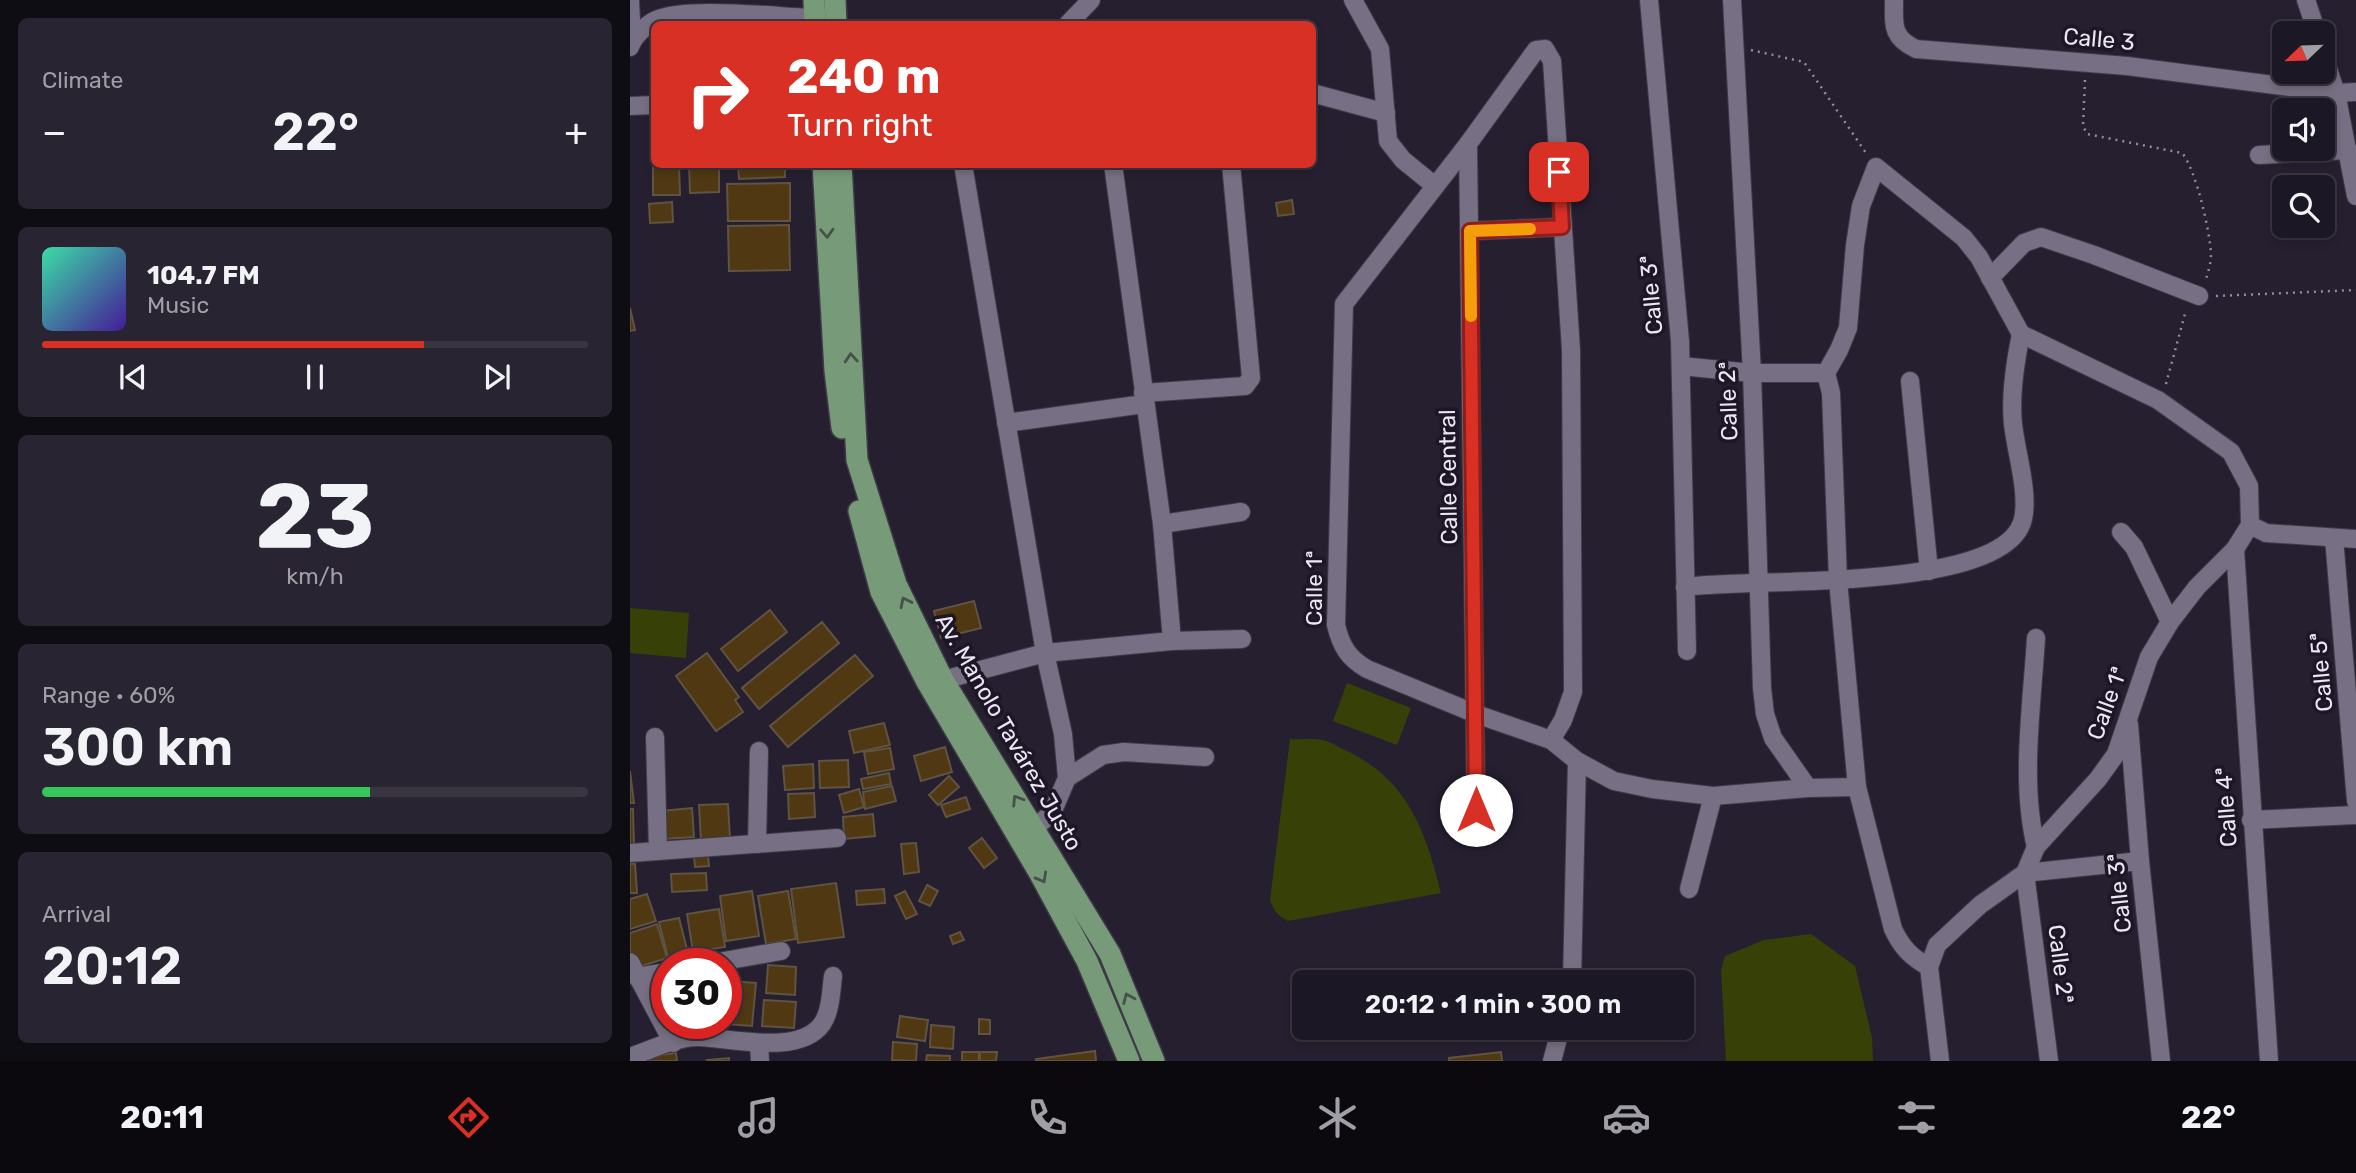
<!DOCTYPE html>
<html lang="en">
<head>
<meta charset="utf-8">
<style>
  :root { --surface:#1c1724; --page:#292431; --text:#f1f3f6; --muted:#a09fa6; --line:#3a3641; --accent:#d93025 }
  body { margin:0; font-family:Rubik,sans-serif; background:var(--page); color:var(--text); height:100vh; display:flex; flex-direction:column; font-size:26px; white-space:nowrap }
  * { box-sizing:border-box; margin:0 }
  p { font-size:23px; color:var(--muted) }
  .icon { flex:none; width:38px; height:38px; fill:none; stroke:currentColor; stroke-width:2; stroke-linecap:round; stroke-linejoin:round }
  .map { position:relative; flex:1; overflow:hidden }
  .side { display:flex; flex-direction:column; gap:18px; padding:18px; background:#0f0d14; width:630px }
  .side>* { flex:none }
  .top-card { position:absolute; left:21px; top:21px; width:665px; height:147px; border-radius:10px; box-shadow:0 4px 10px #0003,0 0 0 2px var(--line); background:#d93025; color:#fff; overflow:hidden }
  .needle { width:46px; rotate:247deg }
  .buttons { position:absolute; left:1642px; top:21px; display:grid; gap:14px }
  .buttons a { display:grid; place-items:center; width:63px; height:63px; border-radius:10px; background:var(--surface); box-shadow:0 4px 10px #0003,0 0 0 2px var(--line); font-size:35px }
  .speed { position:absolute; left:21px; top:948px; display:flex; gap:14px; font-size:35px; font-weight:700; text-align:center }
  .speed>* { display:grid; place-content:center; width:91px; height:91px; border-radius:50%; background:var(--surface); box-shadow:0 4px 10px #0003,0 0 0 2px var(--line); line-height:1 }
  .speed .limit { border:10px solid #d22; background:#fff; color:#111 }
  .pin { position:absolute; display:grid; place-items:center; width:60px; height:60px; color:#fff; margin:-30px; border-radius:14px; box-shadow:0 4px 10px #0006 }
  .me { position:absolute; width:77px; margin:-38px; rotate:0deg; stroke-linejoin:round; filter:drop-shadow(0 0 5px #0008) }
  .turn { display:flex; align-items:center; gap:24px; height:147px; padding:0 21px; font-size:32px }
  .turn .icon { width:91px; height:91px; stroke-width:2.5 }
  .turn b { display:block; font-size:49px; line-height:60px }
  .big { font-size:52px; font-weight:600; line-height:1.1 }
  .side .tile { flex:1; display:flex; flex-direction:column; justify-content:center; gap:10px; min-width:0; padding:0 24px; border-radius:10px; background:var(--page) }
  .side .dial { align-items:center; gap:0 }
  .dial b { font-size:91px; line-height:1 }
  .song { display:flex; align-items:center; gap:21px }
  .cover { width:84px; height:84px; border-radius:10px; background:linear-gradient(135deg,hsl(160 70% 55%),hsl(260 70% 35%)) }
  .played { height:7px; border-radius:4px; background:linear-gradient(90deg,var(--accent) 70%,var(--line) 70%) }
  .keys { display:flex; justify-content:space-around; direction:ltr }
  .heat { display:flex; justify-content:space-between; align-items:center; font-size:38px; direction:ltr }
  .charge { height:10px; border-radius:5px; background:linear-gradient(90deg,#34c759 60%,var(--line) 0) }
  .trip { position:absolute; left:662px; top:970px; width:402px; height:70px; border-radius:10px; background:var(--surface); box-shadow:0 4px 10px #0003,0 0 0 2px var(--line); font-weight:600; line-height:70px; text-align:center }
  .dock { display:flex; height:112px; justify-content:space-around; align-items:center; background:#0b090e; color:var(--muted) }
  .dock .icon { width:49px; height:49px }
  .dock .selected { color:var(--accent) }
  .dock b { font-size:32px; color:var(--text) }
  main { display:flex; flex:1; min-height:0 }
  .map>svg:first-child { display:block }
  .green { fill:#374107 }
  .building { fill:#503812; stroke:#5f5342; stroke-width:2 }
  .lines { fill:none; stroke-linecap:round; stroke-linejoin:round }
  .minor-casing { stroke:#3f3a48; stroke-width:20 }
  .major-casing { stroke:#3f3a48; stroke-width:24 }
  .path { stroke:#928c9a; stroke-width:2.5; stroke-dasharray:2 5; stroke-linecap:butt }
  .minor { stroke:#776f83; stroke-width:18 }
  .major { stroke:#779a78; stroke-width:21 }
  .oneway { stroke:#46514b }
  .route-casing { stroke:#8d1f18; stroke-width:18 }
  .route { stroke:#d93025; stroke-width:12 }
  .slow { stroke:#f59e0b; stroke-width:12 }
  .labels { text-anchor:middle; stroke-width:7; stroke-linejoin:round; paint-order:stroke }
  .street-label { font-size:23px; fill:#ebe6f2; stroke:#1d1626 }
</style>
</head>
<body>
<main>
<section class="side">
<div class="tile"><p>Climate</p>
<div class="heat"><a>−</a><b class="big">22°</b><a>+</a></div>
</div>
<div class="tile">
<div class="song"><i class="cover"></i><div><b>104.7 FM</b><p>Music</p></div></div>
<div class="played"></div>
<div class="keys"><svg class="icon" aria-label="previous" viewBox="0 0 24 24"><path d="M18 5L8 12l10 7zM5 5v14"/></svg><svg class="icon" aria-label="pause" viewBox="0 0 24 24"><path d="M8 5v14M16 5v14"/></svg><svg class="icon" aria-label="next" viewBox="0 0 24 24"><path d="M6 5l10 7-10 7zM19 5v14"/></svg></div>
</div>
<div class="tile dial"><b>23</b><p>km/h</p></div>
<div class="tile"><p>Range · 60%</p><b class="big">300 km</b><div class="charge"></div></div>
<div class="tile"><p>Arrival</p><b class="big">20:12</b></div>
</section>
<div class="map">
<svg width="1726" height="1061" viewBox="0 0 1726 1061">
  <rect width="100%" height="100%" fill="#261f30"/>
  <!-- green -->
  <g class="green">
    <path d="M 0,608 L 59,613 L 56,658 L 0,653 Z"/>
    <path d="M 717,683 L 781,708 L 767,745 L 703,721 Z"/>
    <path d="M 660,739 C 671,740 682,738 693,740 C 701,742 710,748 717,751 C 778,780 796,832 811,893 L 658,921 C 648,916 644,911 640,900 Z"/>
    <path d="M 1181,934 L 1225,966 L 1242,1038 L 1243,1061 L 1096,1061 L 1091,970 L 1095,956 L 1134,940 Z"/>
  </g>
  <!-- building -->
  <g class="building">
    <path d="M 23,154 L 24,164 L 49,164 L 50,195 L 23,195 Z"/>
    <path d="M 59,164 L 89,164 L 89,192 L 60,193 Z"/>
    <path d="M 108,164 L 155,164 L 155,177 L 109,179 Z"/>
    <path d="M 160,183 L 160,221 L 98,221 L 97,184 Z"/>
    <path d="M 662,200 L 664,214 L 648,216 L 646,203 Z"/>
    <path d="M 42,202 L 43,222 L 20,223 L 19,204 Z"/>
    <path d="M 159,225 L 160,270 L 99,271 L 98,226 Z"/>
    <path d="M 0,308 L 5,330 L 0,331 Z"/>
    <path d="M 344,601 L 351,628 L 311,638 L 304,611 Z"/>
    <path d="M 140,610 L 157,632 L 108,671 L 91,649 Z"/>
    <path d="M 192,622 L 209,643 L 129,709 L 112,688 Z"/>
    <path d="M 77,653 L 109,697 L 105,700 L 113,712 L 86,731 L 46,676 Z"/>
    <path d="M 225,655 L 243,676 L 158,747 L 140,726 Z"/>
    <path d="M 254,723 L 260,745 L 224,753 L 219,731 Z"/>
    <path d="M 315,747 L 322,772 L 291,781 L 284,756 Z"/>
    <path d="M 260,748 L 264,769 L 238,774 L 234,752 Z"/>
    <path d="M 218,760 L 219,787 L 190,788 L 189,761 Z"/>
    <path d="M 183,764 L 184,788 L 155,790 L 153,766 Z"/>
    <path d="M 0,771 L 4,803 L 0,803 Z"/>
    <path d="M 259,773 L 261,784 L 233,789 L 231,779 Z"/>
    <path d="M 319,776 L 329,787 L 308,805 L 299,795 Z"/>
    <path d="M 262,786 L 266,801 L 235,809 L 233,792 Z"/>
    <path d="M 229,789 L 234,807 L 214,813 L 209,795 Z"/>
    <path d="M 184,793 L 185,817 L 159,819 L 158,794 Z"/>
    <path d="M 336,797 L 340,809 L 316,817 L 311,805 Z"/>
    <path d="M 98,804 L 100,839 L 71,841 L 69,805 Z"/>
    <path d="M 62,808 L 64,837 L 33,839 L 31,811 Z"/>
    <path d="M 0,809 L 3,809 L 4,844 L 0,844 Z"/>
    <path d="M 243,814 L 245,836 L 214,839 L 213,817 Z"/>
    <path d="M 352,838 L 367,858 L 354,868 L 339,848 Z"/>
    <path d="M 286,843 L 289,872 L 274,874 L 271,844 Z"/>
    <path d="M 78,855 L 79,866 L 65,867 L 64,856 Z"/>
    <path d="M 0,864 L 5,864 L 7,893 L 0,893 Z"/>
    <path d="M 76,873 L 77,890 L 42,892 L 41,874 Z"/>
    <path d="M 206,883 L 214,937 L 168,943 L 161,889 Z"/>
    <path d="M 297,885 L 308,891 L 300,906 L 289,901 Z"/>
    <path d="M 254,889 L 255,903 L 227,905 L 226,891 Z"/>
    <path d="M 122,891 L 129,936 L 96,941 L 90,896 Z"/>
    <path d="M 158,891 L 166,939 L 136,944 L 128,896 Z"/>
    <path d="M 275,891 L 287,914 L 276,919 L 265,896 Z"/>
    <path d="M 17,894 L 26,921 L 0,929 L 0,899 Z"/>
    <path d="M 89,909 L 95,947 L 63,952 L 57,914 Z"/>
    <path d="M 49,918 L 58,953 L 38,958 L 29,922 Z"/>
    <path d="M 27,924 L 37,958 L 5,968 L 0,951 L 0,933 Z"/>
    <path d="M 330,932 L 334,940 L 323,944 L 320,936 Z"/>
    <path d="M 138,965 L 166,967 L 165,995 L 136,993 Z"/>
    <path d="M 100,981 L 126,983 L 122,1026 L 96,1024 Z"/>
    <path d="M 134,1000 L 166,1002 L 164,1028 L 132,1026 Z"/>
    <path d="M 270,1016 L 298,1020 L 295,1041 L 267,1037 Z"/>
    <path d="M 349,1019 L 360,1020 L 360,1034 L 349,1034 Z"/>
    <path d="M 301,1025 L 324,1027 L 323,1049 L 300,1047 Z"/>
    <path d="M 263,1042 L 287,1044 L 286,1061 L 262,1060 Z"/>
    <path d="M 465,1051 L 466,1061 L 406,1061 L 406,1059 Z"/>
    <rect x="332" y="1052" width="17" height="9"/>
    <path d="M 350,1052 L 367,1052 L 366,1061 L 350,1061 Z"/>
    <path d="M 871,1052 L 872,1061 L 819,1061 L 819,1058 Z"/>
    <path d="M 46,1053 L 47,1061 L 17,1061 L 16,1057 Z"/>
    <path d="M 297,1055 L 320,1056 L 320,1061 L 296,1061 Z"/>
    <path d="M 99,1058 L 99,1061 L 78,1061 L 77,1060 Z"/>
  </g>
  <g class="lines">
    <!-- minor casing -->
    <g class="minor-casing">
      <g id="minor">
        <path d="M 0,0 L 2,40"/>
        <path d="M 723,0 L 750,49 L 758,141 L 773,160 L 805,186"/>
        <path d="M 1019,0 L 1050,341 L 1057,651"/>
        <path d="M 1102,0 L 1122,373 L 1132,688 L 1135,714 L 1143,738 L 1178,788"/>
        <path d="M 1264,0 C 1264,25 1261,37 1286,49 L 1497,66 L 1706,93 L 1726,92"/>
        <path d="M 1676,0 L 1687,33"/>
        <path d="M 438,24 L 461,0"/>
        <path d="M 0,47 C 3,37 17,24 26,20 C 56,6 148,17 185,18"/>
        <path d="M 1692,51 L 1706,93 L 1726,196"/>
        <path d="M 682,93 L 756,113"/>
        <path d="M 0,106 L 24,105"/>
        <path d="M 838,144 L 846,810"/>
        <path d="M 1629,155 L 1718,150"/>
        <path d="M 333,164 L 415,653 L 433,734 L 437,778 L 422,813 L 404,828"/>
        <path d="M 483,164 L 532,524 L 542,641"/>
        <path d="M 840,231 L 932,227"/>
        <path d="M 1360,278 L 1394,243 L 1411,237 L 1464,255 L 1569,296"/>
        <path d="M 1051,366 L 1122,373 L 1196,373"/>
        <path d="M 1196,373 L 1209,350 L 1218,328 L 1225,245 L 1231,206 L 1246,167 L 1334,238 L 1349,257 L 1391,334 L 1528,400 L 1601,452 L 1619,486 L 1620,525"/>
        <path d="M 1196,373 L 1201,393 L 1208,580 L 1227,787 L 1263,929 C 1272,948 1281,957 1299,967"/>
        <path d="M 1280,381 L 1299,571"/>
        <path d="M 513,393 L 615,386 L 621,378 L 601,164"/>
        <path d="M 376,423 L 514,404"/>
        <path d="M 532,524 L 611,512"/>
        <path d="M 1620,525 L 1636,533 L 1726,539"/>
        <path d="M 1491,532 L 1504,547 L 1540,622"/>
        <path d="M 1704,538 L 1726,801"/>
        <path d="M 1605,549 L 1639,1061"/>
        <path d="M 1055,587 C 1118,577 1376,594 1393,519 C 1399,492 1386,452 1383,424 C 1380,395 1385,363 1391,334"/>
        <path d="M 1406,638 C 1402,705 1390,782 1406,847"/>
        <path d="M 313,680 L 415,653 L 542,641 L 612,639"/>
        <path d="M 1499,724 L 1510,861 L 1531,1061"/>
        <path d="M 25,737 L 28,851"/>
        <path d="M 921,740 L 933,720 L 943,692 L 941,350 L 922,61 L 915,49 L 906,50 L 838,144 L 714,304 L 706,625 C 711,646 718,658 737,669 L 846,714 L 921,740 L 947,761 L 984,781 L 1022,789 L 1083,796 L 1178,788 L 1227,787"/>
        <path d="M 437,778 L 473,755 L 494,752 L 575,757"/>
        <path d="M 1621,820 L 1726,815"/>
        <path d="M 127,844 L 129,751"/>
        <path d="M 0,853 L 207,838"/>
        <path d="M 1059,889 L 1083,796"/>
        <path d="M 0,962 L 43,1043"/>
        <path d="M 77,964 L 151,951"/>
        <path d="M 7,977 L 37,972"/>
        <path d="M 942,982 L 947,761"/>
        <path d="M 129,1043 L 130,1061"/>
        <path d="M 0,1057 C 18,1051 49,1036 68,1037 C 102,1038 169,1056 192,1024 C 201,1011 201,991 203,976"/>
        <path d="M 922,1061 L 931,1027"/>
        <path d="M 1310,1061 L 1299,967 L 1307,945 L 1350,905 L 1395,873 L 1406,847 L 1468,779 L 1486,754 L 1519,657 L 1540,622 L 1567,587 L 1605,549 L 1620,525"/>
        <path d="M 1419,1061 L 1395,873 L 1510,861"/>
      </g>
    </g>
    <!-- major casing -->
    <g class="major-casing">
      <g id="major">
        <path d="M 184,0 L 185,24"/>
        <path d="M 205,0 L 206,24"/>
        <path d="M 193,164 L 205,371 L 212,428"/>
        <path d="M 211,164 L 227,460 L 266,584 L 313,680 L 480,954 L 524,1061"/>
        <path d="M 229,511 L 251,592 L 297,682 L 410,874 L 457,961 L 499,1061"/>
      </g>
    </g>
    <!-- path -->
    <g class="path">
      <path d="M 1121,50 L 1174,62 L 1236,153"/>
      <path d="M 1455,80 L 1453,126 L 1457,134 L 1552,153 C 1566,169 1580,232 1581,254 C 1581,263 1578,273 1575,282"/>
      <path d="M 1586,296 L 1726,290"/>
      <path d="M 1536,384 L 1556,310"/>
    </g>
    <!-- minor -->
    <use href="#minor" class="minor"/>
    <!-- major -->
    <use href="#major" class="major"/>
  </g>
  <!-- one-way arrows -->
  <defs><path id="oneway-chevron" d="M-2-3.5L2.5 0L-2 3.5" fill="none" stroke-width="1.6" stroke-linecap="round" stroke-linejoin="round" transform="scale(1.75)"/></defs>
  <g class="oneway">
    <use href="#oneway-chevron" transform="translate(197 233) rotate(87)"/>
    <use href="#oneway-chevron" transform="translate(221 358) rotate(-94)"/>
    <use href="#oneway-chevron" transform="translate(275 602) rotate(-116)"/>
    <use href="#oneway-chevron" transform="translate(387 800) rotate(-122)"/>
    <use href="#oneway-chevron" transform="translate(412 878) rotate(61)"/>
    <use href="#oneway-chevron" transform="translate(498 998) rotate(-113)"/>
  </g>
  <g class="lines">
    <!-- route casing -->
    <g class="route-casing">
      <path id="route" d="M 846,810 L 840,231 L 932,227 L 929,172"/>
    </g>
    <!-- route -->
    <use href="#route" class="route"/>
    <!-- slow -->
    <path class="slow" d="M 841,316 L 840,231 L 900,229"/>
  </g>
  <g class="labels">
    <!-- street labels -->
    <g class="street-label">
      <text transform="translate(1469 39) rotate(5)" y="8">Calle 3</text>
      <text transform="translate(1021 295) rotate(-95)" y="8">Calle 3ª</text>
      <text transform="translate(1098 401) rotate(-92)" y="8">Calle 2ª</text>
      <text transform="translate(818 477) rotate(-91)" y="8">Calle Central</text>
      <text transform="translate(684 588) rotate(-90)" y="8">Calle 1ª</text>
      <text transform="translate(1691 672) rotate(-95)" y="8">Calle 5ª</text>
      <text transform="translate(1477 703) rotate(-70)" y="8">Calle 1ª</text>
      <text transform="translate(379 732) rotate(60)" y="8">Av. Manolo Tavárez Justo</text>
      <text transform="translate(1596 807) rotate(-94)" y="8">Calle 4ª</text>
      <text transform="translate(1489 893) rotate(-96)" y="8">Calle 3ª</text>
      <text transform="translate(1431 964) rotate(83)" y="8">Calle 2ª</text>
    </g>
  </g>
</svg>
<div class="buttons">
<a><svg class="needle" viewBox="-14 -14 28 28"><path d="M0-13l5 13h-10z" fill="#e53935"/><path d="M0 13l5-13h-10z" fill="#a09fa6"/></svg></a>
<a><svg class="icon" aria-label="sound" viewBox="0 0 24 24"><path d="M4 9h4l5-4v14l-5-4H4zM17 9q2 3 0 6"/></svg></a>
<a><svg class="icon" aria-label="search" viewBox="0 0 24 24"><circle cx="10" cy="10" r="6"/><path d="M15 15l6 6"/></svg></a>
</div>
<div class="speed"><div class="limit">30</div></div>
<div class="pin" style="left:929px;top:172px;background:#d93025"><svg class="icon" aria-label="arrive" viewBox="0 0 24 24"><path d="M6 21V4h12l-3 4 3 4H6"/></svg></div>
<svg class="me" style="left:846px;top:810px" viewBox="-20 -20 40 40"><circle r="19" fill="#fff"/><path d="M0-13L10 11 0 6-10 11z" fill="#d93025"/></svg>
<div class="trip">20:12 · 1 min · 300 m</div>
<div class="top-card">
<div class="turn"><svg class="icon" aria-label="right" viewBox="0 0 24 24"><path d="M7 20v-9h11M14 6l5 5-5 5"/></svg><div><b>240 m</b>Turn right</div></div>
</div>
</div>
</main>
<nav class="dock">
<b>20:11</b>
<svg class="icon selected" aria-label="directions" viewBox="0 0 24 24"><path d="M12 3l9 9-9 9-9-9zM9 14v-3h6M13 9l2 2-2 2"/></svg>
<svg class="icon" aria-label="music" viewBox="0 0 24 24"><path d="M9 18V5l10-2v13"/><circle cx="6" cy="18" r="3"/><circle cx="16" cy="16" r="3"/></svg>
<svg class="icon" aria-label="phone" viewBox="0 0 24 24"><path d="M5 4h4l2 5-3 2q2 4 5 5l2-3 5 2v4C11 20 4 13 5 4z"/></svg>
<svg class="icon" aria-label="climate" viewBox="0 0 24 24"><path d="M12 3v18M4 7l16 10M4 17L20 7"/></svg>
<svg class="icon" aria-label="car" viewBox="0 0 24 24"><path d="M5 17H2v-5l4-1 3-4h7l3 4 3 1v5h-3M9 17h6M6 11h13"/><circle cx="7" cy="17" r="2"/><circle cx="17" cy="17" r="2"/></svg>
<svg class="icon" aria-label="filters" viewBox="0 0 24 24"><path d="M4 7h16M4 17h16"/><circle cx="9" cy="7" r="2"/><circle cx="15" cy="17" r="2"/></svg>
<b>22°</b>
</nav>
</body>
</html>
